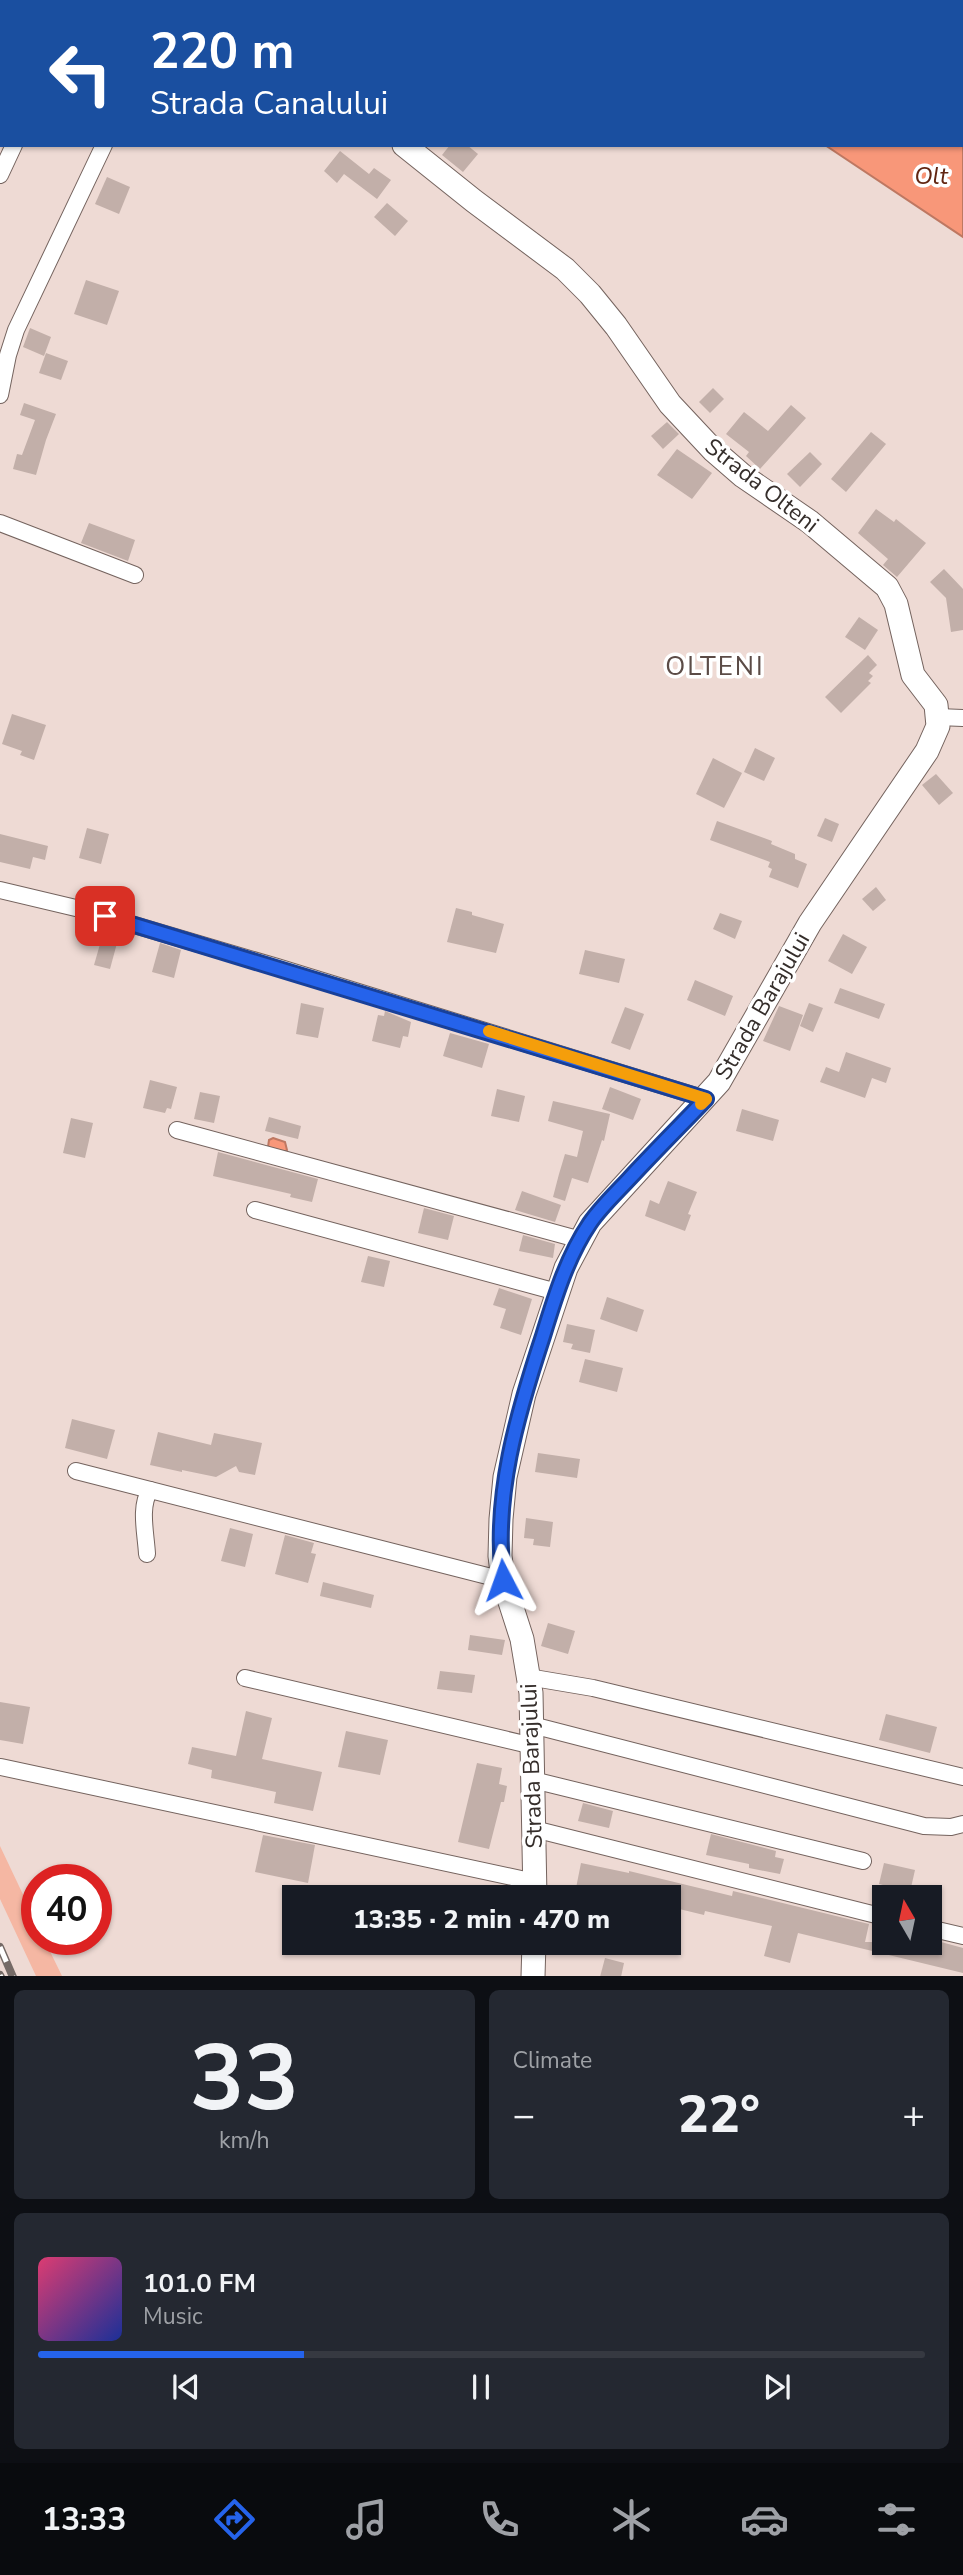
<!DOCTYPE html>
<html lang="en">
<head>
<meta charset="utf-8">
<style>
  :root { --surface:#171b24; --page:#242831; --text:#f1f3f6; --muted:#9ea1a6; --line:#363941; --accent:#2563eb }
  body { margin:0; font-family:"Nunito Sans",sans-serif; background:var(--page); color:var(--text); height:100vh; display:flex; flex-direction:column; font-size:26px; white-space:nowrap }
  * { box-sizing:border-box; margin:0 }
  p { font-size:23px; color:var(--muted) }
  .icon { flex:none; width:38px; height:38px; fill:none; stroke:currentColor; stroke-width:2; stroke-linecap:round; stroke-linejoin:round }
  .map { position:relative; height:1976px; overflow:hidden }
  .side { display:flex; flex-direction:column; gap:14px; padding:14px; background:#0d0f14; flex:1 }
  .side>* { flex:none }
  .guide { position:absolute; left:0px; top:0px; width:964px; height:147px; box-shadow:0 2px 5px #0004; background:#1a4fa0; color:#fff; overflow:hidden }
  .needle { width:46px; rotate:351deg }
  .buttons { position:absolute; left:872px; top:1885px; display:grid; gap:14px }
  .buttons a { display:grid; place-items:center; width:70px; height:70px; border-radius:0px; background:var(--surface); box-shadow:0 2px 5px #0004; font-size:35px }
  .speed { position:absolute; left:21px; top:1864px; display:flex; gap:14px; font-size:35px; font-weight:700; text-align:center }
  .speed>* { display:grid; place-content:center; width:91px; height:91px; border-radius:50%; background:var(--surface); box-shadow:0 2px 5px #0004; line-height:1 }
  .speed .limit { border:10px solid #d22; background:#fff; color:#111 }
  .pin { position:absolute; display:grid; place-items:center; width:60px; height:60px; color:#fff; margin:-30px; border-radius:14px; box-shadow:0 4px 10px #0006 }
  .me { position:absolute; width:77px; margin:-38px; rotate:356deg; stroke-linejoin:round; filter:drop-shadow(0 0 5px #0008) }
  .turn { display:flex; align-items:center; gap:24px; height:147px; padding:0 35px; font-size:32px }
  .turn .icon { width:91px; height:91px; stroke-width:2.5 }
  .turn b { display:block; font-size:49px; line-height:60px }
  .big { font-size:52px; font-weight:800; line-height:1.1 }
  .side .card { flex:1; display:flex; flex-direction:column; justify-content:center; gap:10px; min-width:0; padding:0 24px; border-radius:10px; background:var(--page) }
  .side .dial { align-items:center; gap:0 }
  .dial b { font-size:91px; line-height:1 }
  .song { display:flex; align-items:center; gap:21px }
  .cover { width:84px; height:84px; border-radius:10px; background:linear-gradient(135deg,hsl(340 70% 55%),hsl(230 70% 35%)) }
  .played { height:7px; border-radius:4px; background:linear-gradient(90deg,var(--accent) 30%,var(--line) 30%) }
  .keys { display:flex; justify-content:space-around; direction:ltr }
  .heat { display:flex; justify-content:space-between; align-items:center; font-size:38px; direction:ltr }
  .side .tiles { flex:1; display:grid; gap:14px; grid-template-columns:1fr 1fr }
  .card:last-child { grid-column:span 2 }
  .trip { position:absolute; left:282px; top:1885px; width:399px; height:70px; border-radius:0px; background:var(--surface); box-shadow:0 2px 5px #0004; font-weight:800; line-height:70px; text-align:center }
  .tab-bar { display:flex; height:112px; justify-content:space-around; align-items:center; background:#090b0e; color:var(--muted) }
  .tab-bar .icon { width:49px; height:49px }
  .tab-bar .current { color:var(--accent) }
  .tab-bar b { font-size:32px; color:var(--text) }
  .map>svg:first-child { display:block }
  .green { fill:#f5b7a3 }
  .water { fill:#f89779; stroke:#be7862; stroke-width:2 }
  .building { fill:#c2afa9 }
  .lines { fill:none; stroke-linecap:round; stroke-linejoin:round }
  .street-casing { stroke:#74635e; stroke-width:18 }
  .secondary-casing { stroke:#74635e; stroke-width:25 }
  .street { stroke:#fff; stroke-width:16 }
  .secondary { stroke:#fff; stroke-width:23 }
  .rail-casing { stroke:#756a66; stroke-width:8 }
  .rail { stroke:#fff; stroke-width:5; stroke-dasharray:16; stroke-linecap:butt }
  .route-casing { stroke:#184099; stroke-width:18 }
  .route { stroke:#2563eb; stroke-width:12 }
  .slow { stroke:#f59e0b; stroke-width:12 }
  .labels { text-anchor:middle; stroke-width:7; stroke-linejoin:round; paint-order:stroke }
  .street-label { font-size:23px; fill:#352e2b; stroke:#fff }
  .water-label { font-size:24px; font-style:italic; fill:#622612; stroke:#fff }
  .quarter-label { font-size:26px; letter-spacing:2px; fill:#5b4b46; stroke:#fff }
</style>
</head>
<body>
<div class="map">
<svg width="963" height="1977" viewBox="0 0 963 1977">
  <rect width="100%" height="100%" fill="#eedad4"/>
  <!-- green -->
  <path class="green" d="M 0,1846 L 37,1924 L 37,1939 L 44,1939 L 62,1976 L 36,1976 L 0,1899 Z"/>
  <!-- water -->
  <g class="water">
    <path d="M 661,0 L 963,0 L 963,237 L 825,145 L 962,145 L 962,2 Z"/>
    <path d="M 273,1138 L 285,1142 L 287,1150 L 282,1153 L 268,1147 L 269,1140 Z"/>
  </g>
  <!-- building -->
  <g class="building">
    <path d="M 450,145 L 467,145 L 478,154 L 463,172 L 442,155 Z"/>
    <path d="M 340,151 L 369,174 L 374,168 L 391,180 L 377,199 L 344,174 L 337,183 L 324,171 Z"/>
    <path d="M 107,177 L 130,187 L 119,214 L 95,204 Z"/>
    <path d="M 387,203 L 408,221 L 395,236 L 374,217 Z"/>
    <path d="M 86,280 L 119,291 L 107,325 L 74,314 Z"/>
    <path d="M 30,328 L 51,337 L 44,356 L 23,347 Z"/>
    <path d="M 46,353 L 68,361 L 61,380 L 39,373 Z"/>
    <path d="M 713,388 L 724,399 L 710,413 L 699,402 Z"/>
    <path d="M 24,403 L 56,414 L 46,440 L 36,475 L 13,469 L 17,454 L 22,455 L 35,420 L 20,415 Z"/>
    <path d="M 791,405 L 806,418 L 760,469 L 746,456 L 749,452 L 726,434 L 744,412 L 768,431 Z"/>
    <path d="M 667,422 L 679,434 L 663,449 L 651,436 Z"/>
    <path d="M 871,432 L 886,444 L 846,492 L 831,479 Z"/>
    <path d="M 677,449 L 712,473 L 692,499 L 657,475 Z"/>
    <path d="M 810,452 L 822,464 L 800,487 L 787,474 Z"/>
    <path d="M 876,509 L 894,522 L 896,519 L 926,543 L 897,577 L 883,565 L 888,559 L 858,533 Z"/>
    <path d="M 89,523 L 135,540 L 128,561 L 81,543 Z"/>
    <path d="M 944,569 L 963,589 L 963,630 L 951,632 L 946,598 L 930,582 Z"/>
    <path d="M 859,617 L 878,630 L 865,650 L 845,637 Z"/>
    <path d="M 868,655 L 877,665 L 869,673 L 873,676 L 868,681 L 871,683 L 841,713 L 825,697 Z"/>
    <path d="M 12,714 L 46,725 L 34,760 L 20,755 L 22,751 L 2,744 Z"/>
    <path d="M 755,748 L 775,758 L 764,781 L 744,772 Z"/>
    <path d="M 713,758 L 742,773 L 724,808 L 696,794 Z"/>
    <path d="M 936,774 L 953,793 L 939,805 L 922,785 Z"/>
    <path d="M 825,818 L 839,824 L 832,842 L 817,836 Z"/>
    <path d="M 717,821 L 772,841 L 771,844 L 795,854 L 795,859 L 807,864 L 798,888 L 769,877 L 772,869 L 768,867 L 770,862 L 710,840 Z"/>
    <path d="M 87,828 L 109,834 L 101,864 L 79,858 Z"/>
    <path d="M 0,834 L 48,846 L 45,860 L 33,857 L 30,869 L 0,862 Z"/>
    <path d="M 876,887 L 886,900 L 873,911 L 862,899 Z"/>
    <path d="M 456,908 L 472,912 L 472,915 L 504,924 L 496,953 L 447,942 Z"/>
    <path d="M 720,913 L 742,921 L 735,939 L 713,929 Z"/>
    <path d="M 105,927 L 120,932 L 110,969 L 94,965 Z"/>
    <path d="M 843,934 L 867,947 L 852,974 L 828,961 Z"/>
    <path d="M 160,943 L 181,950 L 174,978 L 152,972 Z"/>
    <path d="M 585,950 L 625,959 L 619,983 L 579,974 Z"/>
    <path d="M 695,980 L 733,996 L 725,1016 L 687,1000 Z"/>
    <path d="M 840,988 L 885,1004 L 879,1019 L 834,1003 Z"/>
    <path d="M 301,1003 L 324,1008 L 318,1038 L 296,1034 Z"/>
    <path d="M 809,1003 L 823,1008 L 813,1032 L 800,1026 Z"/>
    <path d="M 779,1006 L 803,1015 L 790,1051 L 763,1041 Z"/>
    <path d="M 625,1007 L 644,1014 L 630,1050 L 611,1043 Z"/>
    <path d="M 385,1011 L 411,1022 L 408,1037 L 403,1036 L 400,1048 L 372,1041 L 378,1015 L 384,1016 Z"/>
    <path d="M 450,1033 L 489,1044 L 482,1068 L 443,1056 Z"/>
    <path d="M 846,1052 L 891,1068 L 886,1083 L 872,1078 L 865,1098 L 820,1082 L 826,1067 L 839,1072 Z"/>
    <path d="M 150,1080 L 177,1087 L 171,1109 L 167,1108 L 165,1113 L 143,1108 Z"/>
    <path d="M 610,1087 L 641,1099 L 633,1120 L 602,1109 Z"/>
    <path d="M 497,1089 L 525,1096 L 519,1122 L 491,1116 Z"/>
    <path d="M 200,1092 L 220,1096 L 214,1123 L 194,1119 Z"/>
    <path d="M 553,1101 L 610,1114 L 604,1141 L 602,1140 L 588,1183 L 572,1178 L 565,1201 L 553,1197 L 559,1174 L 565,1154 L 577,1157 L 583,1131 L 548,1121 Z"/>
    <path d="M 742,1109 L 779,1120 L 773,1141 L 736,1131 Z"/>
    <path d="M 269,1117 L 301,1126 L 298,1139 L 265,1131 Z"/>
    <path d="M 71,1118 L 93,1123 L 85,1158 L 63,1153 Z"/>
    <path d="M 218,1152 L 318,1179 L 312,1202 L 290,1197 L 291,1194 L 213,1176 Z"/>
    <path d="M 668,1181 L 697,1192 L 688,1214 L 691,1215 L 685,1231 L 645,1216 L 650,1200 L 659,1204 Z"/>
    <path d="M 522,1191 L 561,1205 L 555,1222 L 515,1210 Z"/>
    <path d="M 424,1208 L 454,1216 L 448,1240 L 418,1233 Z"/>
    <path d="M 523,1235 L 555,1244 L 553,1258 L 519,1251 Z"/>
    <path d="M 368,1256 L 390,1261 L 384,1287 L 361,1282 Z"/>
    <path d="M 499,1288 L 532,1299 L 521,1335 L 500,1328 L 506,1309 L 493,1305 Z"/>
    <path d="M 607,1297 L 644,1310 L 637,1332 L 600,1319 Z"/>
    <path d="M 567,1324 L 595,1330 L 590,1353 L 571,1349 L 573,1344 L 563,1342 Z"/>
    <path d="M 585,1359 L 623,1368 L 617,1392 L 579,1382 Z"/>
    <path d="M 72,1419 L 115,1430 L 107,1459 L 65,1448 Z"/>
    <path d="M 158,1432 L 211,1445 L 214,1433 L 262,1443 L 255,1475 L 239,1472 L 236,1466 L 216,1477 L 182,1470 L 182,1472 L 150,1465 Z"/>
    <path d="M 538,1453 L 580,1459 L 577,1478 L 535,1472 Z"/>
    <path d="M 526,1518 L 553,1522 L 550,1547 L 533,1545 L 534,1539 L 524,1538 Z"/>
    <path d="M 230,1528 L 253,1534 L 245,1567 L 221,1561 Z"/>
    <path d="M 285,1535 L 314,1543 L 311,1553 L 316,1554 L 308,1583 L 275,1574 Z"/>
    <path d="M 323,1582 L 374,1595 L 371,1608 L 320,1596 Z"/>
    <path d="M 548,1623 L 575,1631 L 568,1654 L 541,1646 Z"/>
    <path d="M 470,1635 L 505,1640 L 502,1655 L 468,1650 Z"/>
    <path d="M 440,1671 L 475,1675 L 472,1693 L 437,1689 Z"/>
    <path d="M 0,1702 L 30,1707 L 23,1744 L 0,1740 Z"/>
    <path d="M 246,1711 L 272,1718 L 262,1759 L 322,1772 L 313,1811 L 274,1803 L 276,1792 L 211,1778 L 212,1770 L 188,1764 L 192,1747 L 236,1756 Z"/>
    <path d="M 886,1714 L 937,1727 L 930,1753 L 879,1740 Z"/>
    <path d="M 346,1731 L 388,1740 L 380,1775 L 338,1767 Z"/>
    <path d="M 477,1763 L 502,1768 L 499,1784 L 507,1786 L 504,1802 L 501,1802 L 489,1849 L 458,1842 Z"/>
    <path d="M 583,1803 L 613,1811 L 609,1828 L 578,1821 Z"/>
    <path d="M 711,1834 L 776,1851 L 775,1857 L 784,1859 L 780,1874 L 749,1868 L 749,1864 L 706,1855 Z"/>
    <path d="M 263,1835 L 315,1845 L 308,1883 L 255,1872 Z"/>
    <path d="M 581,1863 L 629,1873 L 629,1871 L 732,1896 L 733,1891 L 869,1924 L 865,1942 L 941,1942 L 963,1948 L 963,1973 L 798,1933 L 790,1963 L 764,1956 L 772,1926 L 705,1911 L 704,1915 L 671,1907 L 674,1897 L 626,1897 L 576,1888 Z"/>
    <path d="M 884,1863 L 915,1870 L 910,1892 L 879,1884 Z"/>
    <path d="M 605,1958 L 624,1963 L 621,1977 L 600,1977 Z"/>
  </g>
  <g class="lines">
    <!-- street casing -->
    <g class="street-casing">
      <g id="street">
        <path d="M 198,2 L 201,0"/>
        <path d="M 0,175 L 14,145"/>
        <path d="M 0,395 L 8,355 L 16,330 L 104,145"/>
        <path d="M 0,523 L 135,575"/>
        <path d="M 938,717 L 963,718"/>
        <path d="M 0,890 L 80,909 L 277,967 L 706,1099"/>
        <path d="M 177,1130 L 581,1240"/>
        <path d="M 255,1210 L 557,1292"/>
        <path d="M 76,1471 L 503,1580"/>
        <path d="M 147,1554 C 146,1534 139,1507 150,1490"/>
        <path d="M 528,1677 L 593,1688 L 963,1777"/>
        <path d="M 245,1678 L 533,1746"/>
        <path d="M 532,1725 L 924,1826 L 951,1827 L 963,1824"/>
        <path d="M 1,1767 L 535,1882"/>
        <path d="M 533,1780 L 863,1861"/>
        <path d="M 534,1829 L 884,1917"/>
        <path d="M 929,1928 L 963,1936"/>
      </g>
    </g>
    <!-- secondary casing -->
    <g class="secondary-casing">
      <g id="secondary">
        <path d="M 258,0 L 259,2"/>
        <path d="M 404,145 L 474,201 L 565,269 L 590,294 L 616,326 L 670,404 L 713,450 L 743,476 L 810,522 L 887,587 L 896,604 L 913,675 L 936,705 L 938,726 L 927,751 L 810,923 L 719,1082 L 590,1223 L 566,1268 L 524,1394 L 505,1477 L 501,1519 L 500,1556 L 503,1580 L 522,1639 L 531,1693 L 535,1897"/>
        <path d="M 533,1977 L 534,1942"/>
      </g>
    </g>
    <!-- street -->
    <use href="#street" class="street"/>
    <!-- secondary -->
    <use href="#secondary" class="secondary"/>
    <!-- rail casing -->
    <g class="rail-casing">
      <g id="rail">
        <path d="M 0,1947 L 13,1977"/>
        <path d="M 0,1975 L 1,1977"/>
      </g>
    </g>
    <!-- rail -->
    <use href="#rail" class="rail"/>
  </g>
  <g class="lines">
    <!-- route casing -->
    <g class="route-casing">
      <path id="route" d="M 105,916 L 706,1099 C 680,1126 654,1152 629,1179 C 616,1193 601,1207 590,1223 C 567,1257 555,1297 543,1336 C 517,1415 493,1496 503,1580"/>
    </g>
    <!-- route -->
    <use href="#route" class="route"/>
    <!-- slow -->
    <path class="slow" d="M 489,1031 L 706,1099 L 701,1104"/>
  </g>
  <g class="labels">
    <!-- street labels -->
    <g class="street-label">
      <text transform="translate(762 485) rotate(38)" y="8">Strada Olteni</text>
      <text transform="translate(762 1006) rotate(-60)" y="8">Strada Barajului</text>
      <text transform="translate(531 1766) rotate(-92)" y="8">Strada Barajului</text>
    </g>
    <!-- water labels -->
    <g class="water-label">
      <text x="931" y="184">Olt</text>
    </g>
    <!-- quarter labels -->
    <g class="quarter-label">
      <text x="715" y="675">OLTENI</text>
    </g>
  </g>
</svg>
<div class="buttons">
<a><svg class="needle" viewBox="-14 -14 28 28"><path d="M0-13l5 13h-10z" fill="#e53935"/><path d="M0 13l5-13h-10z" fill="#9ea1a6"/></svg></a>
</div>
<div class="speed"><div class="limit">40</div></div>
<div class="pin" style="left:105px;top:916px;background:#d93025"><svg class="icon" aria-label="arrive" viewBox="0 0 24 24"><path d="M6 21V4h12l-3 4 3 4H6"/></svg></div>
<svg class="me" style="left:503px;top:1580px" viewBox="-20 -20 40 40"><path d="M0-17L14 15 0 8-14 15z" fill="#2563eb" stroke="#fff" stroke-width="4"/></svg>
<div class="trip">13:35 · 2 min · 470 m</div>
<div class="guide">
<div class="turn"><svg class="icon" aria-label="left" viewBox="0 0 24 24"><path d="M17 20v-9H6M10 6l-5 5 5 5"/></svg><div><b>220 m</b>Strada Canalului</div></div>
</div>
</div>
<section class="side">
<div class="tiles">
<div class="card dial"><b>33</b><p>km/h</p></div>
<div class="card"><p>Climate</p>
<div class="heat"><a>−</a><b class="big">22°</b><a>+</a></div>
</div>
<div class="card">
<div class="song"><i class="cover"></i><div><b>101.0 FM</b><p>Music</p></div></div>
<div class="played"></div>
<div class="keys"><svg class="icon" aria-label="previous" viewBox="0 0 24 24"><path d="M18 5L8 12l10 7zM5 5v14"/></svg><svg class="icon" aria-label="pause" viewBox="0 0 24 24"><path d="M8 5v14M16 5v14"/></svg><svg class="icon" aria-label="next" viewBox="0 0 24 24"><path d="M6 5l10 7-10 7zM19 5v14"/></svg></div>
</div>
</div>
</section>
<nav class="tab-bar">
<b>13:33</b>
<svg class="icon current" aria-label="directions" viewBox="0 0 24 24"><path d="M12 3l9 9-9 9-9-9zM9 14v-3h6M13 9l2 2-2 2"/></svg>
<svg class="icon" aria-label="music" viewBox="0 0 24 24"><path d="M9 18V5l10-2v13"/><circle cx="6" cy="18" r="3"/><circle cx="16" cy="16" r="3"/></svg>
<svg class="icon" aria-label="phone" viewBox="0 0 24 24"><path d="M5 4h4l2 5-3 2q2 4 5 5l2-3 5 2v4C11 20 4 13 5 4z"/></svg>
<svg class="icon" aria-label="climate" viewBox="0 0 24 24"><path d="M12 3v18M4 7l16 10M4 17L20 7"/></svg>
<svg class="icon" aria-label="car" viewBox="0 0 24 24"><path d="M5 17H2v-5l4-1 3-4h7l3 4 3 1v5h-3M9 17h6M6 11h13"/><circle cx="7" cy="17" r="2"/><circle cx="17" cy="17" r="2"/></svg>
<svg class="icon" aria-label="filters" viewBox="0 0 24 24"><path d="M4 7h16M4 17h16"/><circle cx="9" cy="7" r="2"/><circle cx="15" cy="17" r="2"/></svg>
</nav>
</body>
</html>
